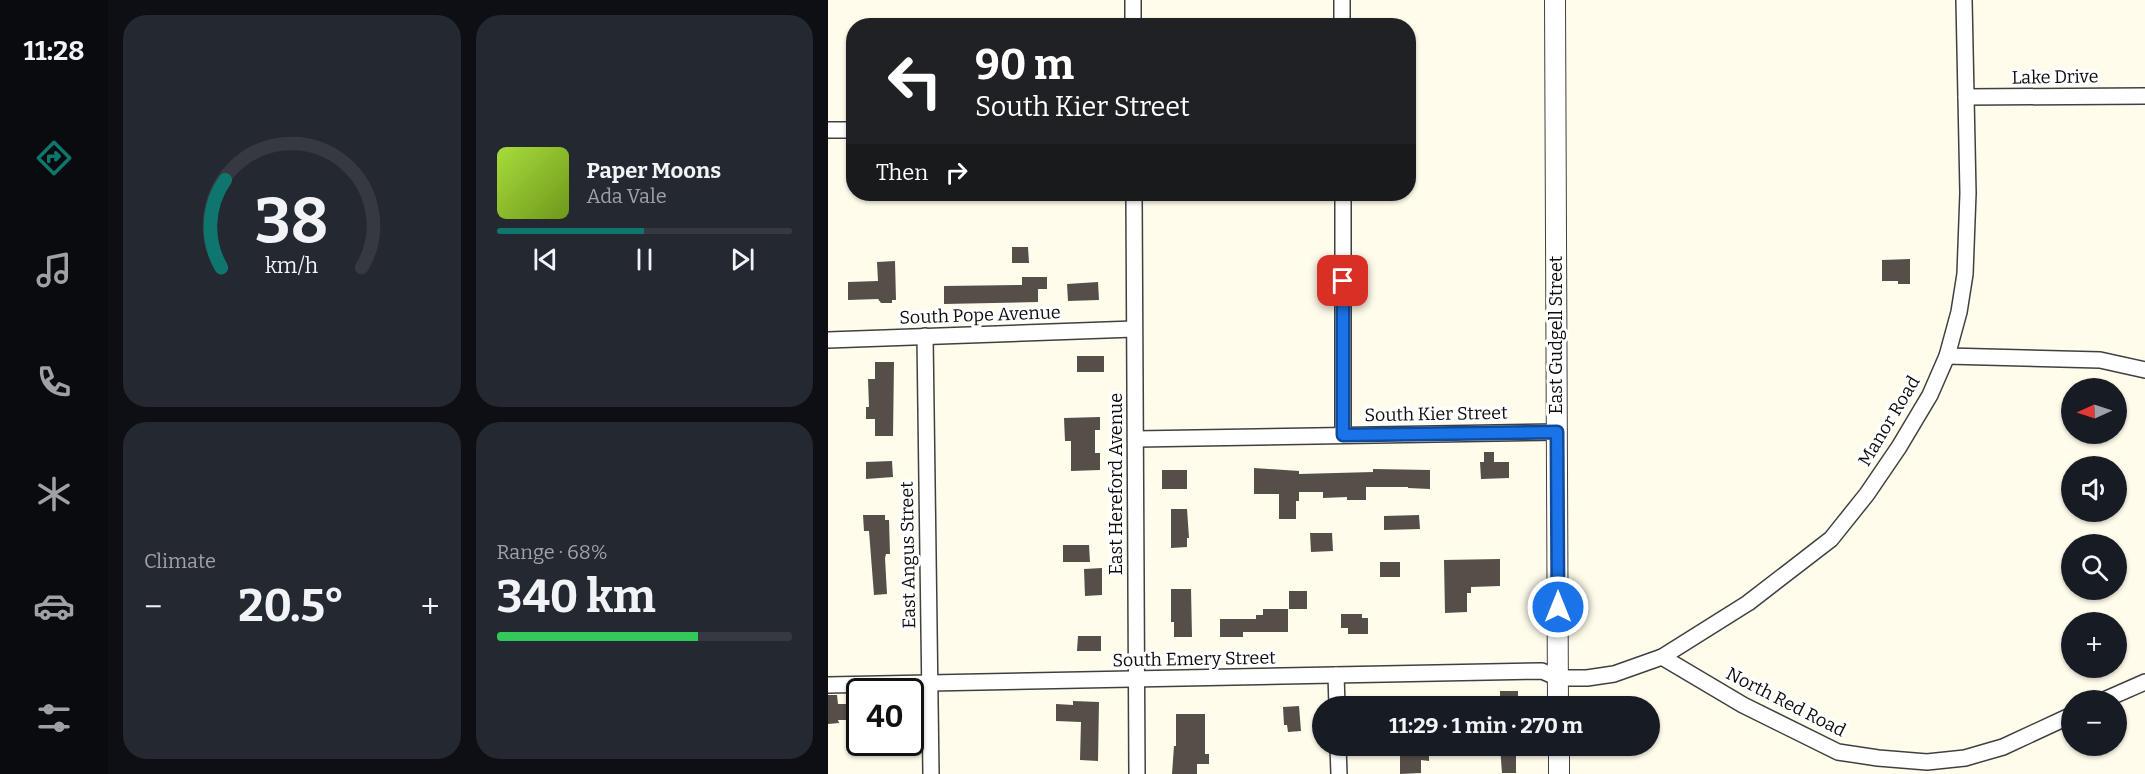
<!DOCTYPE html>
<html lang="en">
<head>
<meta charset="utf-8">
<style>
  :root { --surface:#171b24; --page:#242831; --text:#f1f3f6; --muted:#9ea1a6; --line:#363941; --accent:#0f766e }
  body { margin:0; font-family:Bitter,serif; background:var(--page); color:var(--text); height:100vh; display:flex; flex-direction:column; font-size:22px; white-space:nowrap }
  * { box-sizing:border-box; margin:0 }
  p { font-size:20px; color:var(--muted) }
  .icon { flex:none; width:33px; height:33px; fill:none; stroke:currentColor; stroke-width:2; stroke-linecap:round; stroke-linejoin:round }
  .map { position:relative; flex:1; overflow:hidden }
  .details { display:flex; flex-direction:column; gap:15px; padding:15px; background:#0d0f14; width:720px }
  .details>* { flex:none }
  .banner { position:absolute; left:18px; top:18px; width:570px; height:183px; border-radius:24px; box-shadow:0 2px 4px #0004; background:#202124; color:#fff; overflow:hidden }
  .needle { width:39px; rotate:267deg }
  .tools { position:absolute; left:1233px; top:378px; display:grid; gap:12px }
  .tools a { display:grid; place-items:center; width:66px; height:66px; border-radius:50%; background:var(--surface); box-shadow:0 2px 4px #0004; font-size:30px }
  .speed { position:absolute; left:18px; top:678px; display:flex; gap:12px; font-size:30px; font-weight:700; text-align:center }
  .speed>* { display:grid; place-content:center; width:78px; height:78px; border-radius:50%; background:var(--surface); box-shadow:0 2px 4px #0004; line-height:1 }
  .speed .limit { border:3px solid #111; border-radius:9px; background:#fff; color:#111 }
  .pin { position:absolute; display:grid; place-items:center; width:51px; height:51px; color:#fff; margin:-26px; border-radius:12px; box-shadow:0 3px 9px #0006 }
  .me { position:absolute; width:66px; margin:-33px; rotate:0deg; stroke-linejoin:round; filter:drop-shadow(0 0 4px #0008) }
  .turn { display:flex; align-items:center; gap:21px; height:126px; padding:0 30px; font-size:27px }
  .turn .icon { width:78px; height:78px; stroke-width:2.5 }
  .turn b { display:block; font-size:42px; line-height:51px }
  .then { display:flex; align-items:center; height:57px; padding:0 30px; background:#0003; gap:12px; font-size:22px }
  .big { font-size:45px; font-weight:700; line-height:1.1 }
  .details .widget { flex:1; display:flex; flex-direction:column; justify-content:center; gap:9px; min-width:0; padding:0 21px; border-radius:24px; background:var(--page) }
  .details .dial { align-items:center; gap:0 }
  .dial svg { height:156px; overflow:visible; fill:none; stroke:var(--line); stroke-width:7; stroke-linecap:round; text-anchor:middle }
  .dial text { fill:var(--text); stroke:none }
  .song { display:flex; align-items:center; gap:18px }
  .cover { width:72px; height:72px; border-radius:9px; background:linear-gradient(135deg,hsl(80 70% 55%),hsl(80 70% 35%)) }
  .played { height:6px; border-radius:3px; background:linear-gradient(90deg,var(--accent) 50%,var(--line) 50%) }
  .keys { display:flex; justify-content:space-around; direction:ltr }
  .heat { display:flex; justify-content:space-between; align-items:center; font-size:33px; direction:ltr }
  .charge { height:9px; border-radius:4px; background:linear-gradient(90deg,#34c759 68%,var(--line) 0) }
  .details .tiles { flex:1; display:grid; gap:15px; grid-template-columns:repeat(2,1fr) }
  .trip { position:absolute; left:484px; top:696px; width:348px; height:60px; border-radius:30px; background:var(--surface); box-shadow:0 2px 4px #0004; font-weight:700; line-height:60px; text-align:center }
  main { display:flex; flex:1; min-height:0 }
  .dock { display:flex; flex-direction:column; width:108px; justify-content:space-around; align-items:center; background:#090b0e; color:var(--muted) }
  .dock .icon { width:42px; height:42px }
  .dock .on { color:var(--accent) }
  .dock b { font-size:27px; color:var(--text) }
  .map>svg:first-child { display:block }
  .building { fill:#564e48 }
  .lines { fill:none; stroke-linecap:round; stroke-linejoin:round }
  .minor-casing { stroke:#404040; stroke-width:18 }
  .tertiary-casing { stroke:#404040; stroke-width:22 }
  .minor { stroke:#fff; stroke-width:15 }
  .tertiary { stroke:#fff; stroke-width:20 }
  .route-casing { stroke:#114b97; stroke-width:15 }
  .route { stroke:#1a73e8; stroke-width:10 }
  .labels { text-anchor:middle; stroke-width:6; stroke-linejoin:round; paint-order:stroke }
  .street-label { font-size:18px; fill:#0d0d0d; stroke:#fff }
</style>
</head>
<body>
<main>
<nav class="dock">
<b>11:28</b>
<svg class="icon on" aria-label="directions" viewBox="0 0 24 24"><path d="M12 3l9 9-9 9-9-9zM9 14v-3h6M13 9l2 2-2 2"/></svg>
<svg class="icon" aria-label="music" viewBox="0 0 24 24"><path d="M9 18V5l10-2v13"/><circle cx="6" cy="18" r="3"/><circle cx="16" cy="16" r="3"/></svg>
<svg class="icon" aria-label="phone" viewBox="0 0 24 24"><path d="M5 4h4l2 5-3 2q2 4 5 5l2-3 5 2v4C11 20 4 13 5 4z"/></svg>
<svg class="icon" aria-label="climate" viewBox="0 0 24 24"><path d="M12 3v18M4 7l16 10M4 17L20 7"/></svg>
<svg class="icon" aria-label="car" viewBox="0 0 24 24"><path d="M5 17H2v-5l4-1 3-4h7l3 4 3 1v5h-3M9 17h6M6 11h13"/><circle cx="7" cy="17" r="2"/><circle cx="17" cy="17" r="2"/></svg>
<svg class="icon" aria-label="filters" viewBox="0 0 24 24"><path d="M4 7h16M4 17h16"/><circle cx="9" cy="7" r="2"/><circle cx="15" cy="17" r="2"/></svg>
</nav>
<section class="details">
<div class="tiles">
<div class="widget dial"><svg viewBox="0 0 100 80">
<path d="M14 69A42 42 0 1 1 86 69"/>
<path d="M14 69A42 42 0 0 1 16 24" stroke="#0f766e"/>
<text x="50" y="56" font-size="32" font-weight="700">38</text>
<text x="50" y="72" font-size="11">km/h</text>
</svg></div>
<div class="widget">
<div class="song"><i class="cover"></i><div><b>Paper Moons</b><p>Ada Vale</p></div></div>
<div class="played"></div>
<div class="keys"><svg class="icon" aria-label="previous" viewBox="0 0 24 24"><path d="M18 5L8 12l10 7zM5 5v14"/></svg><svg class="icon" aria-label="pause" viewBox="0 0 24 24"><path d="M8 5v14M16 5v14"/></svg><svg class="icon" aria-label="next" viewBox="0 0 24 24"><path d="M6 5l10 7-10 7zM19 5v14"/></svg></div>
</div>
<div class="widget"><p>Climate</p>
<div class="heat"><a>−</a><b class="big">20.5°</b><a>+</a></div>
</div>
<div class="widget"><p>Range · 68%</p><b class="big">340 km</b><div class="charge"></div></div>
</div>
</section>
<div class="map">
<svg width="1317" height="774" viewBox="0 0 1317 774">
  <rect width="100%" height="100%" fill="#fffcec"/>
  <!-- building -->
  <g class="building">
    <path d="M 184,247 L 200,247 L 201,263 L 184,263 Z"/>
    <path d="M 1082,259 L 1082,284 L 1070,284 L 1070,281 L 1054,281 L 1054,260 Z"/>
    <path d="M 67,261 L 68,300 L 64,300 L 64,303 L 53,303 L 50,299 L 20,300 L 20,282 L 50,281 L 49,262 Z"/>
    <path d="M 194,277 L 219,277 L 219,289 L 210,289 L 210,302 L 116,304 L 116,286 L 194,285 Z"/>
    <path d="M 270,282 L 271,300 L 240,301 L 239,284 Z"/>
    <rect x="249" y="356" width="27" height="16"/>
    <path d="M 47,362 L 66,362 L 65,436 L 47,436 L 47,419 L 38,419 L 38,407 L 41,407 L 40,379 L 47,379 Z"/>
    <path d="M 272,417 L 272,430 L 267,430 L 267,453 L 272,453 L 272,470 L 243,471 L 243,441 L 237,441 L 236,418 Z"/>
    <path d="M 656,452 L 666,452 L 666,462 L 681,462 L 681,478 L 653,479 L 652,462 L 656,462 Z"/>
    <path d="M 64,461 L 65,477 L 38,479 L 38,462 Z"/>
    <path d="M 426,468 L 471,471 L 471,474 L 545,472 L 545,469 L 602,470 L 602,489 L 580,488 L 580,487 L 538,487 L 538,500 L 519,500 L 519,497 L 495,498 L 495,492 L 471,492 L 471,501 L 468,501 L 468,519 L 451,519 L 451,494 L 426,494 Z"/>
    <rect x="334" y="470" width="25" height="19"/>
    <path d="M 343,509 L 359,509 L 361,538 L 359,538 L 359,547 L 343,548 Z"/>
    <path d="M 35,515 L 57,515 L 57,520 L 61,520 L 62,554 L 58,554 L 57,558 L 59,594 L 46,595 L 41,531 L 36,531 Z"/>
    <path d="M 591,515 L 592,529 L 556,530 L 556,516 Z"/>
    <path d="M 482,533 L 504,533 L 505,551 L 483,552 Z"/>
    <path d="M 235,545 L 261,545 L 262,562 L 235,562 Z"/>
    <path d="M 672,559 L 672,586 L 643,587 L 643,593 L 639,593 L 639,612 L 617,613 L 616,560 Z"/>
    <rect x="552" y="562" width="20" height="15"/>
    <path d="M 274,568 L 274,595 L 257,596 L 256,569 Z"/>
    <path d="M 343,589 L 363,589 L 364,637 L 346,637 L 346,622 L 343,622 Z"/>
    <rect x="461" y="591" width="18" height="18"/>
    <path d="M 435,609 L 460,609 L 460,632 L 415,632 L 415,637 L 392,637 L 392,619 L 428,619 L 428,615 L 435,615 Z"/>
    <path d="M 513,614 L 534,614 L 534,618 L 540,618 L 540,634 L 520,634 L 520,628 L 513,628 Z"/>
    <path d="M 250,636 L 273,636 L 273,651 L 249,651 Z"/>
    <rect x="672" y="691" width="18" height="15"/>
    <path d="M 0,695 L 9,695 L 10,704 L 18,704 L 18,720 L 10,720 L 11,723 L 0,724 Z"/>
    <path d="M 245,701 L 271,702 L 270,761 L 252,760 L 253,722 L 228,721 L 228,704 L 245,705 Z"/>
    <path d="M 471,706 L 473,731 L 460,732 L 459,725 L 456,725 L 455,707 Z"/>
    <path d="M 348,714 L 377,714 L 377,754 L 381,754 L 381,764 L 369,764 L 369,774 L 344,774 L 346,746 L 348,746 Z"/>
    <path d="M 572,746 L 601,746 L 601,761 L 593,760 L 593,773 L 572,774 Z"/>
    <path d="M 672,746 L 688,746 L 688,773 L 674,773 Z"/>
  </g>
  <g class="lines">
    <!-- minor casing -->
    <g class="minor-casing">
      <g id="minor">
        <path d="M 305,0 L 305,26"/>
        <path d="M 514,0 L 514,26"/>
        <path d="M 1138,97 L 1317,96"/>
        <path d="M 0,130 L 26,130"/>
        <path d="M 306,194 L 309,774"/>
        <path d="M 515,194 L 515,435"/>
        <path d="M 97,336 L 103,774"/>
        <path d="M 0,340 L 306,329"/>
        <path d="M 1119,356 L 1272,360 L 1317,370"/>
        <path d="M 308,439 L 729,432"/>
        <path d="M 834,657 L 915,705 L 1010,752 L 1050,758 L 1099,762 L 1137,758 L 1175,747 L 1244,715"/>
        <path d="M 508,675 L 509,706"/>
        <path d="M 0,685 L 714,671 L 730,678 L 759,678 L 786,674 L 834,657 L 920,603 L 1003,539 L 1039,494 L 1071,447 L 1102,395 L 1119,356 L 1131,312 L 1137,274 L 1140,193 L 1136,0"/>
        <path d="M 1276,700 L 1317,682"/>
        <path d="M 510,746 L 511,774"/>
      </g>
    </g>
    <!-- tertiary casing -->
    <g class="tertiary-casing">
      <g id="tertiary">
        <path d="M 727,0 L 730,706"/>
        <path d="M 731,746 L 731,774"/>
      </g>
    </g>
    <!-- minor -->
    <use href="#minor" class="minor"/>
    <!-- tertiary -->
    <use href="#tertiary" class="tertiary"/>
  </g>
  <g class="lines">
    <!-- route casing -->
    <g class="route-casing">
      <path id="route" d="M 515,281 L 515,435 L 729,432 L 730,607"/>
    </g>
    <!-- route -->
    <use href="#route" class="route"/>
  </g>
  <g class="labels">
    <!-- street labels -->
    <g class="street-label">
      <text transform="translate(1227 77) rotate(-1)" y="6">Lake Drive</text>
      <text transform="translate(152 315) rotate(-2)" y="6">South Pope Avenue</text>
      <text transform="translate(728 335) rotate(-90)" y="6">East Gudgell Street</text>
      <text transform="translate(608 414) rotate(-1)" y="6">South Kier Street</text>
      <text transform="translate(1061 421) rotate(-59)" y="6">Manor Road</text>
      <text transform="translate(288 484) rotate(-90)" y="6">East Hereford Avenue</text>
      <text transform="translate(80 555) rotate(-91)" y="6">East Angus Street</text>
      <text transform="translate(366 659) rotate(-1)" y="6">South Emery Street</text>
      <text transform="translate(958 702) rotate(27)" y="6">North Red Road</text>
    </g>
  </g>
</svg>
<div class="tools">
<a><svg class="needle" viewBox="-14 -14 28 28"><path d="M0-13l5 13h-10z" fill="#e53935"/><path d="M0 13l5-13h-10z" fill="#9ea1a6"/></svg></a>
<a><svg class="icon" aria-label="sound" viewBox="0 0 24 24"><path d="M4 9h4l5-4v14l-5-4H4zM17 9q2 3 0 6"/></svg></a>
<a><svg class="icon" aria-label="search" viewBox="0 0 24 24"><circle cx="10" cy="10" r="6"/><path d="M15 15l6 6"/></svg></a>
<a>+</a>
<a>−</a>
</div>
<div class="speed"><div class="limit">40</div></div>
<div class="pin" style="left:515px;top:281px;background:#d93025"><svg class="icon" aria-label="arrive" viewBox="0 0 24 24"><path d="M6 21V4h12l-3 4 3 4H6"/></svg></div>
<svg class="me" style="left:730px;top:607px" viewBox="-20 -20 40 40"><circle r="17" fill="#1a73e8" stroke="#fff" stroke-width="3"/><path d="M0-11L8 9 0 5-8 9z" fill="#fff"/></svg>
<div class="trip">11:29 · 1 min · 270 m</div>
<div class="banner">
<div class="turn"><svg class="icon" aria-label="left" viewBox="0 0 24 24"><path d="M17 20v-9H6M10 6l-5 5 5 5"/></svg><div><b>90 m</b>South Kier Street</div></div>
<div class="then">Then<svg class="icon" aria-label="right" viewBox="0 0 24 24"><path d="M7 20v-9h11M14 6l5 5-5 5"/></svg></div>
</div>
</div>
</main>
</body>
</html>
